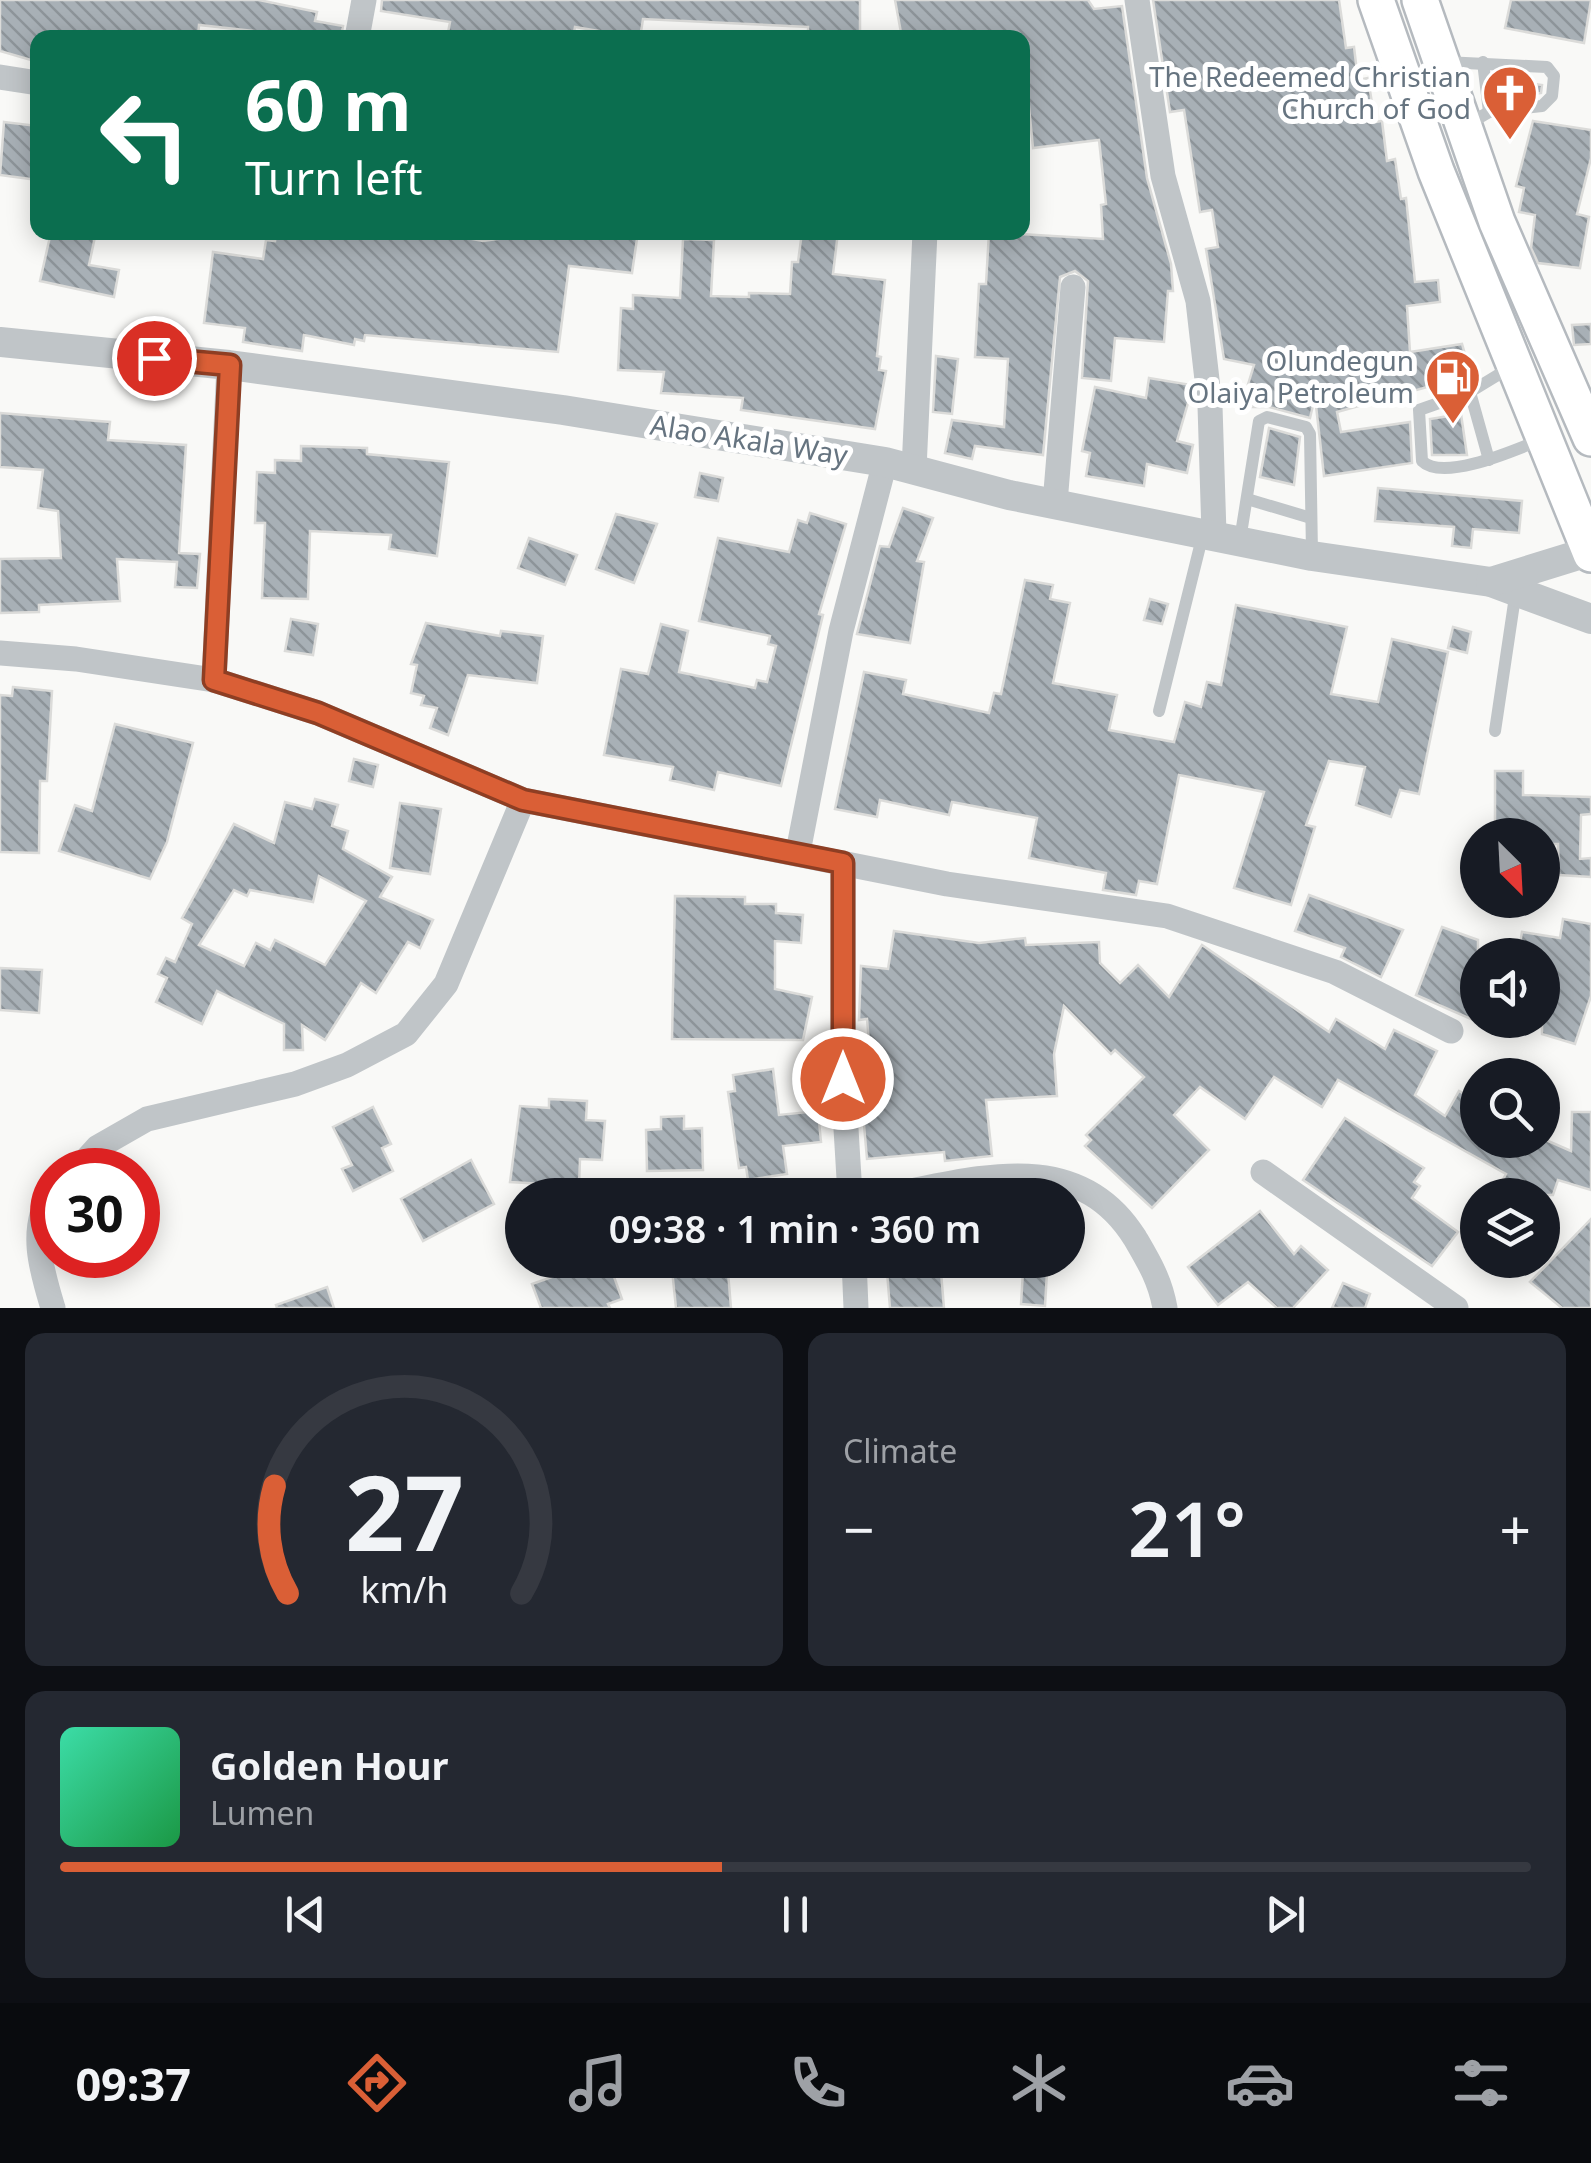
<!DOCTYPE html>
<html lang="en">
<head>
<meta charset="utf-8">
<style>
  :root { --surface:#171b24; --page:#242831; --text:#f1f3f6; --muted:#9ea1a6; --line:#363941; --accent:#da5f36 }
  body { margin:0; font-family:"Noto Sans",sans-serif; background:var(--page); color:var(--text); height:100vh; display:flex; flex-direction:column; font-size:38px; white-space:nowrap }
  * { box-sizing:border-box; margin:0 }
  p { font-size:32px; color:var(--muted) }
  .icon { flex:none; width:55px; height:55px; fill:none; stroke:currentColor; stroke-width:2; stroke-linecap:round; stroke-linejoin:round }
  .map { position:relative; height:1308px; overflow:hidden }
  .panel { display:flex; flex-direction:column; gap:25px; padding:25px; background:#0d0f14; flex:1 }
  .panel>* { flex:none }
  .top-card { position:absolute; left:30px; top:30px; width:1000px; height:210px; border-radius:20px; box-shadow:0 5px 25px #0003; background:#0b6e4f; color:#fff; overflow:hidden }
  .needle { width:65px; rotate:156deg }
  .buttons { position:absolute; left:1460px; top:818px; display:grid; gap:20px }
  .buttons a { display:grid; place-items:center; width:100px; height:100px; border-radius:50%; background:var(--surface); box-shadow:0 5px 25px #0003; font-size:50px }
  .speed { position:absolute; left:30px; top:1148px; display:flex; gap:20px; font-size:50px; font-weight:700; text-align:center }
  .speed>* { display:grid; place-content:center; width:130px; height:130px; border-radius:50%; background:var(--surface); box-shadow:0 5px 25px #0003; line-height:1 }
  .speed .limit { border:15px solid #d22; background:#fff; color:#111 }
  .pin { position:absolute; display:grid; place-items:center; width:85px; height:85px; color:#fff; margin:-42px; border:5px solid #fff; border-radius:50%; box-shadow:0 2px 10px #0007 }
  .me { position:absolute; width:110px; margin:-55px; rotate:0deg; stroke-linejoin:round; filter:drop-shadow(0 0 8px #0008) }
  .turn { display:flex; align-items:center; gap:35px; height:210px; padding:0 50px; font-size:45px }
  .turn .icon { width:130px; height:130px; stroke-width:2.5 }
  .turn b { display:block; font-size:70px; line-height:85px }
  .big { font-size:75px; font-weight:600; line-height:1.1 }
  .panel .card { flex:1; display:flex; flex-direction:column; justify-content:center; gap:15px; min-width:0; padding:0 35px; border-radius:20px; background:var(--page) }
  .panel .dial { align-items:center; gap:0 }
  .dial svg { height:260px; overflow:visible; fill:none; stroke:var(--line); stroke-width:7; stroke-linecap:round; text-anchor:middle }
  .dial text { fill:var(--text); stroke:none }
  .song { display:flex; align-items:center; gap:30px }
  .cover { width:120px; height:120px; border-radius:15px; background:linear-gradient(135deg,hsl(160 70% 55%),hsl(140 70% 35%)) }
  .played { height:10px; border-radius:5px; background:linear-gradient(90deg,var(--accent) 45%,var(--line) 45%) }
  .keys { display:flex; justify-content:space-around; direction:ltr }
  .heat { display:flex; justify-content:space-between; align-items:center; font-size:55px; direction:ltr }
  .panel .tiles { flex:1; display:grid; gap:25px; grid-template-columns:1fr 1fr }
  .card:last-child { grid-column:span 2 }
  .trip { position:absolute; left:505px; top:1178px; width:580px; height:100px; border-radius:50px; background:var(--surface); box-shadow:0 5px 25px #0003; font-weight:600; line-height:100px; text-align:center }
  .dock { display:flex; height:160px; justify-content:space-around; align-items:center; background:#090b0e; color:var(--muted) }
  .dock .icon { width:70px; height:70px }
  .dock .active { color:var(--accent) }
  .dock b { font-size:45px; color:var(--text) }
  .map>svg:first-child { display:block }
  .building { fill:url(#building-back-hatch); stroke:#dbdbd9; stroke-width:2.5; fill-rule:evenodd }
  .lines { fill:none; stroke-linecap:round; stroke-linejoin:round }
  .secondary-casing { stroke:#b5babf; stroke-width:40 }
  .service { stroke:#c0c5c8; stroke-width:12 }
  .minor { stroke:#c0c5c8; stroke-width:25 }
  .tertiary { stroke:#c0c5c8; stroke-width:30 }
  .secondary { stroke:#fff; stroke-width:35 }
  .route-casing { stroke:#8e3e23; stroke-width:25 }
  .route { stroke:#da5f36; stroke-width:18 }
  .labels { text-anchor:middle; stroke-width:10; stroke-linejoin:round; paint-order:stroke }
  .poi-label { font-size:28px; fill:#667480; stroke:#fff; text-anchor:end }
  .street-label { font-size:28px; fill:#667480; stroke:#fff }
</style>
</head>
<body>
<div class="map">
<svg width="1591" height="1308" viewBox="0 0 1591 1308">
  <defs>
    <pattern id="building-back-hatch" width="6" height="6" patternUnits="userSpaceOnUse" patternTransform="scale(2.5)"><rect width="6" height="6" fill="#a8b0b6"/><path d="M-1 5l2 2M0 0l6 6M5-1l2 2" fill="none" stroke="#8d9499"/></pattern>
  </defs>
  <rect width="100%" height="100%" fill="#f9f9f7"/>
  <!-- building -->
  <g class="building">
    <path d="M 0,0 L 259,0 L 317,12 L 315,21 L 343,26 L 341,38 L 263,38 L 264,32 L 199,25 L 198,38 L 38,38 L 38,62 L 0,51 Z"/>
    <path d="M 382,0 L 860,0 L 860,38 L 808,38 L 808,27 L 643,19 L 640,38 L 575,27 L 573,38 L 447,38 L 450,22 L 381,11 Z"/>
    <path d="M 895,0 L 1088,0 L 1094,9 L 1122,6 L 1147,178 L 1171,264 L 1173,291 L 1168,291 L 1164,342 L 1115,338 L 1111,381 L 1082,378 L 1088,281 L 1075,271 L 1060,277 L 1043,455 L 975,446 L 972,459 L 945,453 L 952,420 L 1004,427 L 1008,359 L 975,357 L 979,284 L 986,284 L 989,232 L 1103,239 L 1101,205 L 1106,204 L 1099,140 L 1033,148 L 1027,86 L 1022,87 L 1022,38 L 902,38 Z"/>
    <path d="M 1153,0 L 1339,0 L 1346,48 L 1354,47 L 1358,80 L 1368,78 L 1375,122 L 1382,121 L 1387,161 L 1395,159 L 1401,199 L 1406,198 L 1415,282 L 1438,280 L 1440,302 L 1407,306 L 1410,352 L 1462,344 L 1471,375 L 1337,412 L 1341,432 L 1410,422 L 1412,463 L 1324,476 L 1315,397 L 1310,418 L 1269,407 L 1241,407 L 1254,365 L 1224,359 L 1206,249 L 1218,247 L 1212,210 L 1200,212 L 1184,110 L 1170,112 Z"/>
    <path d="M 1511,0 L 1591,0 L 1584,43 L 1505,28 Z"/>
    <path d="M 1505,80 L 1542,85 L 1541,93 L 1502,100 Z"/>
    <path d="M 1533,121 L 1591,130 L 1591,158 L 1577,214 L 1589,217 L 1580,268 L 1538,263 L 1531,248 L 1535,215 L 1519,212 L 1524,188 L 1516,186 Z"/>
    <path d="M 4,122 L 38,126 L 38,180 L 0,175 Z"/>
    <path d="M 51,232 L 96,232 L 89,265 L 119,270 L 114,297 L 40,281 Z"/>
    <path d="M 276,232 L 435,232 L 483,241 L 498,239 L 499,232 L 638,232 L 632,273 L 569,266 L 558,352 L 365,335 L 364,341 L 355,339 L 354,345 L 304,335 L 302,351 L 243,342 L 245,328 L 204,323 L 213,252 L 263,259 L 266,240 L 275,241 Z"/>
    <path d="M 802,232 L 838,232 L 833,274 L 885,280 L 877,356 L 881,357 L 879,370 L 886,371 L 875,429 L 741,410 L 743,398 L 661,393 L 664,372 L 618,370 L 621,308 L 633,309 L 633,295 L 680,298 L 683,239 L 714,240 L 711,296 L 749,297 L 749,293 L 790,294 L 792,262 L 798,262 Z"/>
    <path d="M 1591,324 L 1591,344 L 1574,345 L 1572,325 Z"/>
    <path d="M 936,356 L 958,359 L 952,414 L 933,412 Z"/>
    <path d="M 1149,378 L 1191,385 L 1193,402 L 1188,403 L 1177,441 L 1193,445 L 1187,473 L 1147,464 L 1144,486 L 1086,476 L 1090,453 L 1082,451 L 1095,387 L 1146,398 Z"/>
    <path d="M 0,413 L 110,422 L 108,440 L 186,445 L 179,553 L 200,554 L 197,588 L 175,587 L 177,562 L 117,559 L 120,601 L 39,605 L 39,612 L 0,613 L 0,559 L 61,558 L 58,511 L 38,508 L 43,470 L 0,467 Z"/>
    <path d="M 1461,414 L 1467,455 L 1432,455 L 1430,419 Z"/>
    <path d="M 1269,428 L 1300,437 L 1294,485 L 1260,477 Z"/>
    <path d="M 301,446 L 367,448 L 367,454 L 449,462 L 437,556 L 389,549 L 391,535 L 310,531 L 308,599 L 262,598 L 265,523 L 255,523 L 257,472 L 275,473 L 275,460 L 301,461 Z"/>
    <path d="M 700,473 L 723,478 L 718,501 L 695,497 Z"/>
    <path d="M 1378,488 L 1522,501 L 1519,533 L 1473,529 L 1471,548 L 1452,546 L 1454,527 L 1375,521 Z"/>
    <path d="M 903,508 L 933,518 L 917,561 L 924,562 L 910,643 L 857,634 L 880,546 L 889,547 Z"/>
    <path d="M 810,513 L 846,524 L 819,614 L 823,615 L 781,786 L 718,772 L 714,790 L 670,780 L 673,767 L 604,755 L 621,669 L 648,674 L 661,624 L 688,631 L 679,672 L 755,688 L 757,680 L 767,682 L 776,646 L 768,644 L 770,636 L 699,621 L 718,538 L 789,552 L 798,520 L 807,523 Z"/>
    <path d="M 616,514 L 657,524 L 634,583 L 596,569 Z"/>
    <path d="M 529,538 L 577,555 L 565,585 L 518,568 Z"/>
    <path d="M 1025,580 L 1053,585 L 1050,599 L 1070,603 L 1053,683 L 1117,695 L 1109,730 L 1174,742 L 1185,702 L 1201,707 L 1207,682 L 1221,685 L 1236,605 L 1347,627 L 1331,694 L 1378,702 L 1392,639 L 1448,652 L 1419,794 L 1400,790 L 1391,817 L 1356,805 L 1365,767 L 1329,761 L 1306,825 L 1315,827 L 1291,905 L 1234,888 L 1264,792 L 1179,775 L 1157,884 L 1139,881 L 1136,895 L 1103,890 L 1106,873 L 1029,858 L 1037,818 L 952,802 L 949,815 L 880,800 L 877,817 L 835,809 L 864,672 L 906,680 L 903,694 L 989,713 L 994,693 L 1001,694 Z"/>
    <path d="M 1150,599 L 1168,604 L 1162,624 L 1144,620 Z"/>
    <path d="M 291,619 L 318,624 L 313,655 L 285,651 Z"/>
    <path d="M 426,623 L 500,636 L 501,631 L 543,636 L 537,683 L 468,675 L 448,735 L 430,728 L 437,708 L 421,705 L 424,696 L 411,693 L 417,665 L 411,664 Z"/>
    <path d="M 1453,627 L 1471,632 L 1467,653 L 1448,648 Z"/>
    <path d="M 13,687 L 52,691 L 47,781 L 40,781 L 39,853 L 0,852 L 0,695 L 12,696 Z"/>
    <path d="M 115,724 L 193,743 L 167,842 L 150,879 L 59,851 L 75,805 L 92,811 Z"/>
    <path d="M 354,759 L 378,765 L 373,787 L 349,781 Z"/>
    <path d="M 1495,771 L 1523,771 L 1523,795 L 1591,797 L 1591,814 L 1581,815 L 1580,859 L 1591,858 L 1591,877 L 1559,875 L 1558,844 L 1542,844 L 1542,835 L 1495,835 Z"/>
    <path d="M 315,799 L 338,805 L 332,826 L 348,831 L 343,849 L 392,877 L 380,897 L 433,920 L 420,948 L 408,942 L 376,993 L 361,983 L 325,1040 L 302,1025 L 303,1050 L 284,1050 L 284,1024 L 217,991 L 202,1024 L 156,1002 L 167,978 L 158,974 L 166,958 L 175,962 L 192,924 L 182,918 L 234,824 L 274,843 L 285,802 L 312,809 ZM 319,876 L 366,901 L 325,965 L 275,940 L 270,950 L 256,943 L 244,966 L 199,945 L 234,890 L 247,896 L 250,890 L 313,902 Z"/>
    <path d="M 400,803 L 441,809 L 430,874 L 390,868 Z"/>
    <path d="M 1309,895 L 1403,930 L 1381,977 L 1341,957 L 1345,948 L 1295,931 Z"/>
    <path d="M 675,896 L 745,897 L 745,904 L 776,904 L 776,913 L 803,915 L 801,943 L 775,941 L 775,989 L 812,997 L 803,1040 L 672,1039 Z"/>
    <path d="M 1563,919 L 1591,924 L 1591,996 L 1575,1044 L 1542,1034 L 1542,955 L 1518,955 L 1522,932 L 1560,938 Z"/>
    <path d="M 1442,927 L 1478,940 L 1478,1022 L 1416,995 Z"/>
    <path d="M 894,931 L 979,943 L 1025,938 L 1026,945 L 1099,942 L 1100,963 L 1120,983 L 1138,965 L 1169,997 L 1202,945 L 1329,1032 L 1336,1019 L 1385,1049 L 1394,1030 L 1437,1051 L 1415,1095 L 1445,1116 L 1459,1091 L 1478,1102 L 1478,1140 L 1546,1140 L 1571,1151 L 1572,1112 L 1591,1112 L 1591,1190 L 1558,1180 L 1553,1195 L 1494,1195 L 1506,1174 L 1338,1080 L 1322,1107 L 1274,1077 L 1245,1119 L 1200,1087 L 1174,1115 L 1209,1150 L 1152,1208 L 1085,1146 L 1091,1140 L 1086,1135 L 1144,1077 L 1115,1050 L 1111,1054 L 1064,1006 L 1054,1054 L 1057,1096 L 986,1100 L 992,1156 L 945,1161 L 944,1152 L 867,1159 L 860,1079 L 872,1078 L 867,1019 L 859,1020 L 861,966 L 888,969 Z"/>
    <path d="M 0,968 L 42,970 L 39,1013 L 0,1010 Z"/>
    <path d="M 773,1069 L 779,1115 L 818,1111 L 821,1142 L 783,1146 L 787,1174 L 748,1180 L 746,1167 L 739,1168 L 728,1092 L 735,1091 L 733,1075 Z"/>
    <path d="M 549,1099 L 587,1101 L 586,1120 L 605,1121 L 602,1160 L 580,1159 L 579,1186 L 510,1182 L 520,1106 L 549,1108 Z"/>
    <path d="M 373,1107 L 391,1144 L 382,1148 L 393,1171 L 353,1191 L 342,1169 L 352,1165 L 333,1127 Z"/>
    <path d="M 684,1116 L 684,1129 L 702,1128 L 703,1170 L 647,1171 L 646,1130 L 661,1129 L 661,1117 Z"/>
    <path d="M 1345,1118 L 1424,1168 L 1414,1182 L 1420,1186 L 1412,1198 L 1458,1232 L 1432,1266 L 1303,1180 Z"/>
    <path d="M 471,1160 L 494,1204 L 423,1241 L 401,1199 Z"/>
    <path d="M 1260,1211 L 1294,1254 L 1301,1246 L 1328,1270 L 1293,1308 L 1277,1308 L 1248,1282 L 1218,1305 L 1188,1267 Z"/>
    <path d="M 1591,1219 L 1591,1308 L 1562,1308 L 1530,1282 Z"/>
    <path d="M 600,1260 L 608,1260 L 622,1299 L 608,1304 L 610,1308 L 541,1308 L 532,1284 Z"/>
    <path d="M 671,1260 L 727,1260 L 731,1308 L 676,1308 Z"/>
    <path d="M 886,1260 L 940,1260 L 944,1308 L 890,1308 Z"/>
    <path d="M 1023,1271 L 1047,1272 L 1045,1306 L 1021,1304 Z"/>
    <path d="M 1343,1283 L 1370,1294 L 1365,1308 L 1332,1308 Z"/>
    <path d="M 327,1287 L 334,1308 L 277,1308 L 276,1305 Z"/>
  </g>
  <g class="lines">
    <!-- secondary casing -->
    <g class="secondary-casing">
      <g id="secondary">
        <path d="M 1376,0 L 1436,171 L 1591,554"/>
        <path d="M 1420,0 L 1497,222 L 1591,438"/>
      </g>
    </g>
    <!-- service -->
    <g class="service">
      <path d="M 1445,62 L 1547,67 L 1554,76 L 1552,96 L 1542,106 L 1489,112 L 1465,126"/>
      <path d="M 1483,62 L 1489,112"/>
      <path d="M 1511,367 L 1470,392 L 1419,410 L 1422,461 C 1443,482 1515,450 1540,440"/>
      <path d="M 1470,392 L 1489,460"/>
      <path d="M 1247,499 L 1311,518"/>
      <path d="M 1240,540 L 1259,421 L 1267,417 L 1306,427 L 1310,434 L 1312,553"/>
      <path d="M 1159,711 L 1203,534"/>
      <path d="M 1495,731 L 1516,590"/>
    </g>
    <!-- minor -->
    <g class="minor">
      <path d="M 1137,0 L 1163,176 L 1198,301 L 1210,406 L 1214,534"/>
      <path d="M 357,38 L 364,0"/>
      <path d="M 0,77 L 38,83"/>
      <path d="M 914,469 L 925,232"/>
      <path d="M 1055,503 L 1073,287"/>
      <path d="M 0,653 L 76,659 L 214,680 L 318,713 L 523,800 L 947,884 L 1167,916 L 1335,972 L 1451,1031"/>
      <path d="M 214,680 L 229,365"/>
      <path d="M 798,852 L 841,631 L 885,462"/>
      <path d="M 843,863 L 843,1079 L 850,1195"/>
      <path d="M 77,1170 L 98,1147 L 147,1119 L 295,1084 L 347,1065 L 406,1034 L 446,984 L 523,800"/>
      <path d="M 1263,1172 L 1456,1308"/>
      <path d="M 52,1194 C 28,1228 42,1272 53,1308"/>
      <path d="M 891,1195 C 980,1178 1078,1147 1135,1238 C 1149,1262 1160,1280 1165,1308"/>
      <path d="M 854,1260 L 856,1308"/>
    </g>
    <!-- tertiary -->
    <g class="tertiary">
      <path d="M 0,342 L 229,365 L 563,410 L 885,462 L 1009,495 L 1312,556 L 1491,582 L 1591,619"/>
      <path d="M 1491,582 L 1591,551"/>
    </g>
    <!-- secondary -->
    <use href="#secondary" class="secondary"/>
  </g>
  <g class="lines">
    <!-- route casing -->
    <g class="route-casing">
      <path id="route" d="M 154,358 L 230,365 L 214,680 L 318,713 L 523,800 L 843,863 L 843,1079"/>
    </g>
    <!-- route -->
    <use href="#route" class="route"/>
  </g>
  <!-- icons -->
  <defs>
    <g id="church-pin" transform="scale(2.875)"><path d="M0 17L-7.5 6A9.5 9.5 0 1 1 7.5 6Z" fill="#da5f36" stroke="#fff"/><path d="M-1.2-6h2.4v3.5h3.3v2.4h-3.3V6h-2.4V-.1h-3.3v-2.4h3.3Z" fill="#fff"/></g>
    <g id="fuel-pin" transform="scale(2.875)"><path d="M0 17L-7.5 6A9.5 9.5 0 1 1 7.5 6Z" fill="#da5f36" stroke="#fff"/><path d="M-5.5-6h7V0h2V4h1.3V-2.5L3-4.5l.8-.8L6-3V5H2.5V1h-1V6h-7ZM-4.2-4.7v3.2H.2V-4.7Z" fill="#fff"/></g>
  </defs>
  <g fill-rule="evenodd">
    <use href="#church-pin" x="1510" y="93"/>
    <use href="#fuel-pin" x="1453" y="377"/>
  </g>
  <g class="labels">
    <!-- poi labels -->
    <g class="poi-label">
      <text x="1471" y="87">The Redeemed Christian<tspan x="1471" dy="32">Church of God</tspan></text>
      <text x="1414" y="371">Olundegun<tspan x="1414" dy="32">Olaiya Petroleum</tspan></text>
    </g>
    <!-- street labels -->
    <g class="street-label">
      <text transform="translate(749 440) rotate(9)" y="10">Alao Akala Way</text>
    </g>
  </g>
</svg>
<div class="buttons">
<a><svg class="needle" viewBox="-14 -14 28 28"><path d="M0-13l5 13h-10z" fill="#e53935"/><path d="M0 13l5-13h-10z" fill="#9ea1a6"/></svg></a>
<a><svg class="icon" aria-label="sound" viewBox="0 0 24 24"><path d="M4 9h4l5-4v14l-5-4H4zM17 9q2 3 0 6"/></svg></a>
<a><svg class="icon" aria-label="search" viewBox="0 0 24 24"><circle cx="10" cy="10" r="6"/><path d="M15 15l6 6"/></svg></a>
<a><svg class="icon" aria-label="layers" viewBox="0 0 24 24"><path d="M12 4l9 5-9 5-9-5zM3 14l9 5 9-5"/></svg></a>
</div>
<div class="speed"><div class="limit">30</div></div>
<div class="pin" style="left:154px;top:358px;background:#d93025"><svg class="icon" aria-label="arrive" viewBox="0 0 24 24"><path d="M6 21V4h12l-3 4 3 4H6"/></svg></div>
<svg class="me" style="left:843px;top:1079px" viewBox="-20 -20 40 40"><circle r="17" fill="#da5f36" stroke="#fff" stroke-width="3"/><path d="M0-11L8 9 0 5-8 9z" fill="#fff"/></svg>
<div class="trip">09:38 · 1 min · 360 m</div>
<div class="top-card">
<div class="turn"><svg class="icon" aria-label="left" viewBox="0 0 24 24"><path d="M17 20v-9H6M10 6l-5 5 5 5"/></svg><div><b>60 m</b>Turn left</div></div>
</div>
</div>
<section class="panel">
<div class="tiles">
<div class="card dial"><svg viewBox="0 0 100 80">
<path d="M14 69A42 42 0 1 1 86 69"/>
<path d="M14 69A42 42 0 0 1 10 36" stroke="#da5f36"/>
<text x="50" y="56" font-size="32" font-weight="700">27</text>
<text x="50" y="72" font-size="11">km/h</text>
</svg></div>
<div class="card"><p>Climate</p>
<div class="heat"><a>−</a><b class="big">21°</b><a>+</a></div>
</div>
<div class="card">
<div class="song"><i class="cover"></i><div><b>Golden Hour</b><p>Lumen</p></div></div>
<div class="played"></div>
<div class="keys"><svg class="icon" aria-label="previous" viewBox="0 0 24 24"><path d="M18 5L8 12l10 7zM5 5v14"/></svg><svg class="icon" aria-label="pause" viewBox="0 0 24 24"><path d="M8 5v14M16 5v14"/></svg><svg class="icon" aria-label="next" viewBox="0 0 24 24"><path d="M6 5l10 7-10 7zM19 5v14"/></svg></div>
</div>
</div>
</section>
<nav class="dock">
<b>09:37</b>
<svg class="icon active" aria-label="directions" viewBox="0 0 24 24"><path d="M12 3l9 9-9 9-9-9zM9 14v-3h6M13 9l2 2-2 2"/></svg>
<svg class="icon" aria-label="music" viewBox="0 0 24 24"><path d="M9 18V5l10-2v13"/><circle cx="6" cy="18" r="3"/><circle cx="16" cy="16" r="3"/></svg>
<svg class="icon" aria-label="phone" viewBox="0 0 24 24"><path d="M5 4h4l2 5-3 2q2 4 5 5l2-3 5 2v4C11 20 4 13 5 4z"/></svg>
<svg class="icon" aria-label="climate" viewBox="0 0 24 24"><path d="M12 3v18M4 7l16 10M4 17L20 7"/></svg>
<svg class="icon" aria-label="car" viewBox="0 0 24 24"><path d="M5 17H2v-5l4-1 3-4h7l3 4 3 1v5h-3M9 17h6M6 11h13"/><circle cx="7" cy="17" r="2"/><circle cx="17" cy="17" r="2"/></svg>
<svg class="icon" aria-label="filters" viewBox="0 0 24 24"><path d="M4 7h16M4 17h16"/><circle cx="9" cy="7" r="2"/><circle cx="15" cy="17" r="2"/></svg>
</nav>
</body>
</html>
